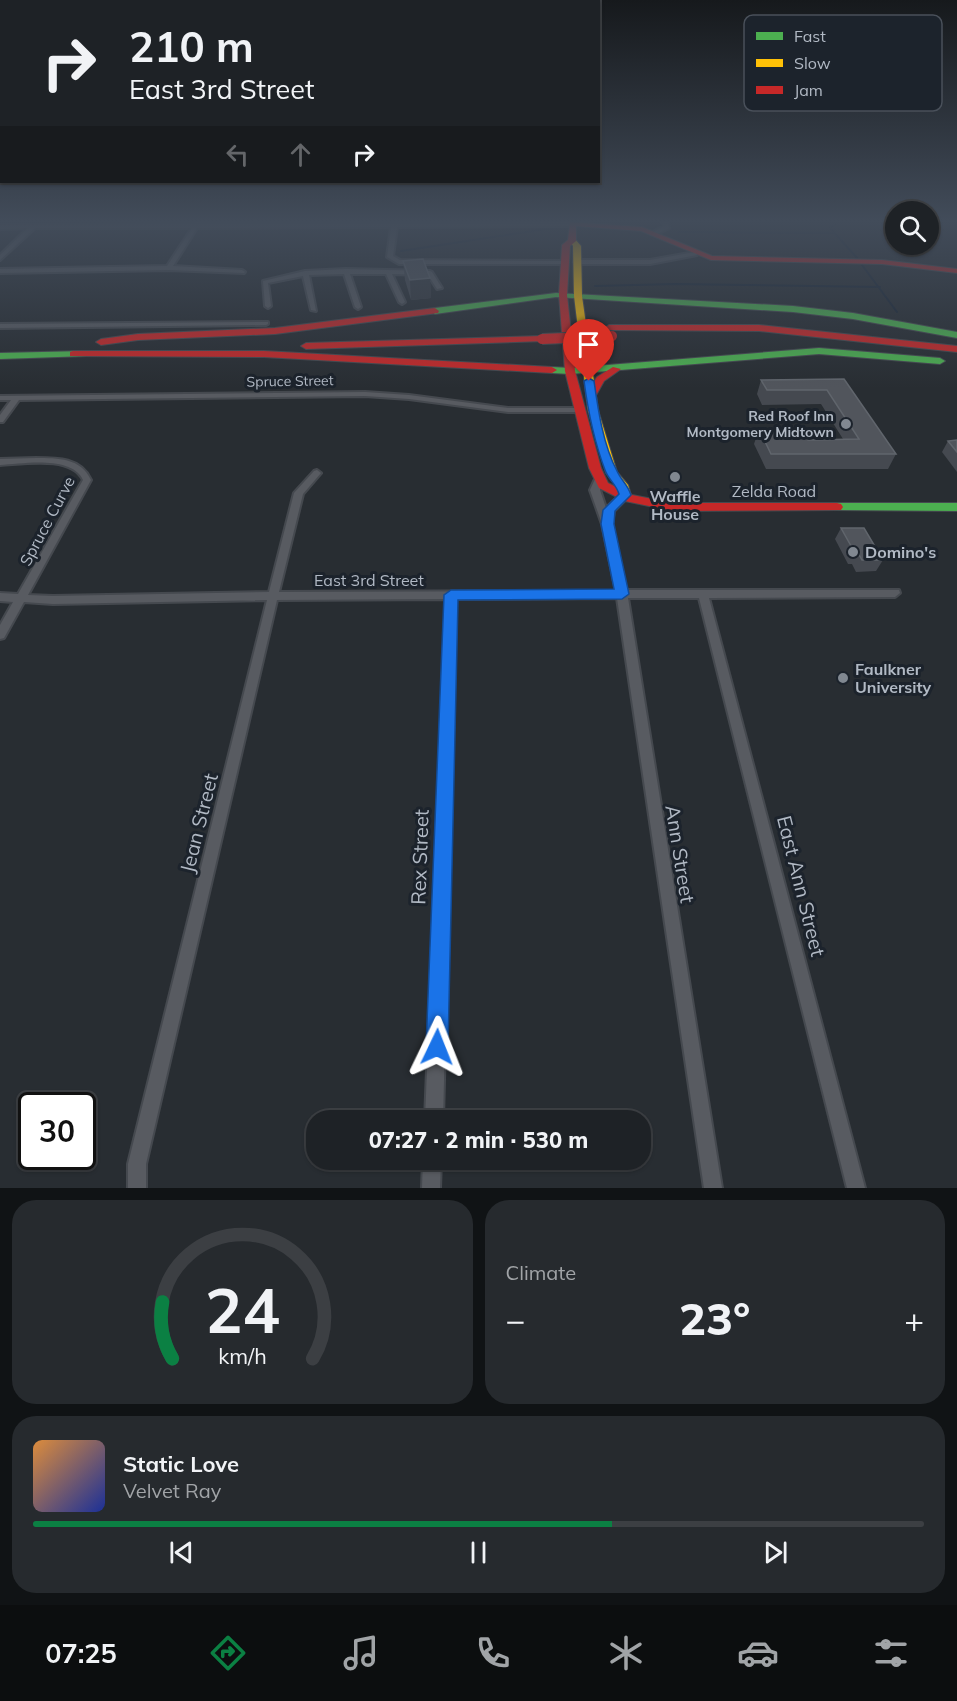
<!DOCTYPE html>
<html lang="en">
<head>
<meta charset="utf-8">
<style>
  :root { --surface:#1e2226; --page:#262a2e; --text:#f1f3f6; --muted:#a1a4a7; --line:#3c3f43; --accent:#0b8043 }
  body { margin:0; font-family:Mulish,sans-serif; background:var(--page); color:var(--text); height:100vh; display:flex; flex-direction:column; font-size:22px; white-space:nowrap }
  * { box-sizing:border-box; margin:0 }
  p { font-size:20px; color:var(--muted) }
  .icon { flex:none; width:33px; height:33px; fill:none; stroke:currentColor; stroke-width:2; stroke-linecap:round; stroke-linejoin:round }
  .map { position:relative; height:1188px; overflow:hidden }
  .details { display:flex; flex-direction:column; gap:12px; padding:12px; background:#101315; flex:1 }
  .details>* { flex:none }
  .hud { position:absolute; left:0px; top:0px; width:600px; height:183px; box-shadow:0 2px 4px #0004,0 0 0 2px var(--line); background:#1e2226; color:var(--text); overflow:hidden }
  .controls { position:absolute; left:885px; top:201px; display:grid; gap:12px }
  .controls a { display:grid; place-items:center; width:54px; height:54px; border-radius:50%; background:var(--surface); box-shadow:0 2px 4px #0004,0 0 0 2px var(--line); font-size:30px }
  .speed { position:absolute; left:18px; top:1092px; display:flex; gap:12px; font-size:30px; font-weight:700; text-align:center }
  .speed>* { display:grid; place-content:center; width:78px; height:78px; border-radius:50%; background:var(--surface); box-shadow:0 2px 4px #0004,0 0 0 2px var(--line); line-height:1 }
  .speed .limit { border:3px solid #111; border-radius:9px; background:#fff; color:#111 }
  .pin { position:absolute; display:grid; place-items:center; width:51px; height:51px; color:#fff; margin:-62px -26px; border-radius:50% 50% 50% 0; rotate:-45deg; box-shadow:0 0 6px #0007 }
  .pin .icon { rotate:45deg }
  .me { position:absolute; width:66px; margin:-33px; rotate:2deg; stroke-linejoin:round; filter:drop-shadow(0 0 4px #0008) }
  .turn { display:flex; align-items:center; gap:21px; height:126px; padding:0 30px; font-size:27px }
  .turn .icon { width:78px; height:78px; stroke-width:2.5 }
  .turn b { display:block; font-size:42px; line-height:51px }
  .lanes { display:flex; align-items:center; height:57px; padding:0 30px; background:#0003; justify-content:center; gap:30px; direction:ltr }
  .lanes .off { opacity:.35 }
  .big { font-size:45px; font-weight:800; line-height:1.1 }
  .details .tile { flex:1; display:flex; flex-direction:column; justify-content:center; gap:9px; min-width:0; padding:0 21px; border-radius:24px; background:var(--page) }
  .details .dial { align-items:center; gap:0 }
  .dial svg { height:156px; overflow:visible; fill:none; stroke:var(--line); stroke-width:7; stroke-linecap:round; text-anchor:middle }
  .dial text { fill:var(--text); stroke:none }
  .song { display:flex; align-items:center; gap:18px }
  .cover { width:72px; height:72px; border-radius:9px; background:linear-gradient(135deg,hsl(30 70% 55%),hsl(230 70% 35%)) }
  .played { height:6px; border-radius:3px; background:linear-gradient(90deg,var(--accent) 65%,var(--line) 65%) }
  .keys { display:flex; justify-content:space-around; direction:ltr }
  .heat { display:flex; justify-content:space-between; align-items:center; font-size:33px; direction:ltr }
  .details .tiles { flex:1; display:grid; gap:12px; grid-template-columns:1fr 1fr }
  .tile:last-child { grid-column:span 2 }
  .trip { position:absolute; left:306px; top:1110px; width:345px; height:60px; border-radius:24px; background:var(--surface); box-shadow:0 2px 4px #0004,0 0 0 2px var(--line); font-weight:800; line-height:60px; text-align:center }
  .dock { display:flex; height:96px; justify-content:space-around; align-items:center; background:#0c0e0f; color:var(--muted) }
  .dock .icon { width:42px; height:42px }
  .dock .selected { color:var(--accent) }
  .dock b { font-size:27px; color:var(--text) }
  .map>svg:first-child { display:block }
  .lines { fill:none; stroke-linecap:round; stroke-linejoin:round }
  .stream { stroke:#192534; stroke-width:2 }
  .street-casing { stroke:#45494f; stroke-width:4 }
  .fast-casing { stroke:#45494f; stroke-width:2 }
  .slow-casing { stroke:#45494f; stroke-width:2 }
  .jam-casing { stroke:#45494f; stroke-width:2 }
  .street { fill:#585b61; fill-rule:evenodd }
  .fast { fill:#4caf50; fill-rule:evenodd }
  .slow { fill:#ffc107; fill-rule:evenodd }
  .jam { fill:#c62828; fill-rule:evenodd }
  .jam-bridge-casing { stroke:#44494e; stroke-width:12; stroke-linecap:butt }
  .jam-bridge { stroke:#c62828; stroke-width:10 }
  .wall { fill:#454950 }
  .shaded-wall { fill:#35393f }
  .building { fill:#51555c; stroke:#60656c; stroke-width:1.5 }
  .route { fill:#1a73e8; stroke:#114b97; stroke-width:1.5 }
  .poi-dot { fill:#818891; stroke:#1c232c; stroke-width:2 }
  .labels { text-anchor:middle; stroke-width:6; stroke-linejoin:round; paint-order:stroke }
  .far-street-label { font-size:14px; fill:#b1b9c4; stroke:#1c232c }
  .far-poi-label { font-size:14px; font-weight:bold; fill:#b1b9c4; stroke:#1c232c; text-anchor:end }
  .street-label { font-size:16px; fill:#b1b9c4; stroke:#1c232c }
  .poi-label { font-size:16px; font-weight:bold; fill:#b1b9c4; stroke:#1c232c; text-anchor:start }
  .near-street-label { font-size:20px; fill:#b1b9c4; stroke:#1c232c }
  .key { fill:#1c232c; stroke:#49505a; stroke-width:1.5 }
  .key-label { font-size:16px; fill:#b1b9c4 }
</style>
</head>
<body>
<div class="map">
<svg width="957" height="1188" viewBox="0 0 957 1188">
  <rect width="100%" height="100%" fill="#282d32"/>
  <g class="lines">
    <!-- stream -->
    <g class="stream">
      <path d="M 838,222 L 830,228 L 857,258"/>
      <path d="M 678,232 L 833,233"/>
      <path d="M 401,251 L 553,228"/>
      <path d="M 862,265 L 897,312"/>
      <path d="M 595,286 L 675,284 L 880,287"/>
    </g>
    <!-- street casing -->
    <g class="street-casing">
      <g id="street">
        <path d="M 195,222 L 201,222 L 199,224 L 573,222 L 576,224 L 573,226 L 397,227 L 393,256 L 400,260 L 567,261 L 567,263 L 565,264 L 399,264 L 387,257 L 391,227 L 197,228 L 173,266 L 242,270 L 245,272 L 244,273 L 169,270 L 0,273 L 0,269 L 167,266 L 192,228 L 35,228 L 0,260 L 0,255 L 28,228 L 0,229 L 0,225 L 194,224 Z"/>
        <path d="M 662,222 L 668,222 L 669,228 L 657,234 L 653,234 L 653,232 L 664,226 Z"/>
        <path d="M 695,252 L 697,253 L 697,255 L 650,264 L 577,264 L 574,262 L 577,260 L 650,260 Z"/>
        <path d="M 346,269 L 430,271 L 432,272 L 442,288 L 437,289 L 428,275 L 392,274 L 405,302 L 402,304 L 399,302 L 386,274 L 350,274 L 361,307 L 358,309 L 355,307 L 344,274 L 309,275 L 316,311 L 311,310 L 303,276 L 268,283 L 271,306 L 268,308 L 265,306 L 263,281 L 305,271 Z"/>
        <path d="M 268,322 L 268,324 L 266,325 L 0,328 L 0,324 Z"/>
        <path d="M 365,392 L 409,395 L 508,408 L 578,408 L 582,410 L 578,412 L 508,412 L 409,399 L 365,396 L 19,400 L 3,422 L 0,422 L 0,415 L 11,400 L 0,400 L 0,396 Z"/>
        <path d="M 36,458 C 58,458 81,458 91,480 L 28,595 L 53,596 L 269,592 L 294,493 L 314,471 L 317,470 L 321,473 L 303,494 L 279,592 L 616,591 L 602,524 L 590,490 L 595,479 L 599,476 L 603,479 L 600,490 L 606,508 L 622,493 L 625,492 L 630,495 L 614,511 L 612,524 L 626,590 L 899,590 L 900,593 L 895,597 L 709,598 L 865,1188 L 847,1188 L 699,598 L 628,598 L 722,1188 L 704,1188 L 617,598 L 456,599 L 443,1120 L 425,1120 L 446,599 L 277,600 L 146,1164 L 146,1188 L 128,1188 L 128,1164 L 267,600 L 53,604 L 24,602 L 4,638 L 0,639 L 0,625 L 13,602 L 0,601 L 0,593 L 18,594 L 83,480 C 71,455 23,464 0,465 L 0,459 Z"/>
        <path d="M 423,1160 L 441,1160 L 440,1188 L 422,1188 Z"/>
      </g>
    </g>
    <!-- fast casing -->
    <g class="fast-casing">
      <g id="fast">
        <path d="M 556,293 L 793,306 L 853,313 L 957,332 L 957,338 L 853,319 L 793,312 L 556,297 L 435,314 L 431,311 L 435,308 Z"/>
        <path d="M 819,348 L 940,358 L 945,361 L 940,364 L 819,354 L 570,374 L 552,373 L 547,370 L 552,367 L 570,368 Z"/>
        <path d="M 84,351 L 89,354 L 87,356 L 0,359 L 0,353 Z"/>
        <path d="M 837,503 L 957,503 L 957,511 L 833,510 L 831,507 L 833,504 Z"/>
      </g>
    </g>
    <!-- slow casing -->
    <g class="slow-casing">
      <path id="slow" d="M 569,239 L 575,239 L 581,246 L 582,296 L 598,410 L 617,472 L 628,485 L 631,495 L 625,499 L 621,498 L 616,486 L 606,473 L 588,410 L 574,296 L 573,246 Z"/>
    </g>
    <!-- jam casing -->
    <g class="jam-casing">
      <g id="jam">
        <path d="M 570,222 L 642,227 L 712,256 L 882,260 L 957,269 L 957,273 L 882,264 L 711,260 L 641,231 L 576,226 L 576,241 L 570,246 L 567,295 L 575,371 L 601,468 L 608,483 L 632,495 L 673,503 L 837,503 L 841,504 L 843,507 L 841,510 L 673,511 L 625,501 L 599,488 L 589,468 L 565,371 L 559,295 L 562,245 L 568,240 Z"/>
        <path d="M 435,308 L 439,311 L 438,313 L 275,334 L 138,340 L 101,345 L 96,342 L 101,339 L 138,334 L 275,328 Z"/>
        <path d="M 609,325 L 759,325 L 957,346 L 957,352 L 759,331 L 606,330 L 605,328 Z"/>
        <path d="M 542,336 L 546,339 L 545,341 L 306,349 L 301,346 L 306,343 Z"/>
        <path d="M 73,351 L 264,351 L 552,367 L 557,370 L 552,373 L 264,357 L 70,356 L 70,352 Z"/>
        <path d="M 613,367 L 621,369 L 604,381 L 595,397 L 587,397 L 586,395 L 597,377 Z"/>
      </g>
    </g>
    <!-- street -->
    <use href="#street" class="street"/>
    <!-- fast -->
    <use href="#fast" class="fast"/>
    <!-- slow -->
    <use href="#slow" class="slow"/>
    <!-- jam -->
    <use href="#jam" class="jam"/>
    <!-- jam-bridge casing -->
    <g class="jam-bridge-casing">
      <path id="jam-bridge" d="M 542,339 L 612,336"/>
    </g>
    <!-- jam-bridge -->
    <use href="#jam-bridge" class="jam-bridge"/>
  </g>
  <!-- wall -->
  <g class="wall">
    <path d="M 403,261 L 430,278 L 431,298 L 411,300 L 405,280 Z"/>
    <path d="M 844,379 L 896,454 L 888,469 L 766,469 L 754,444 L 759,429 L 808,440 L 843,439 L 821,404 L 762,405 L 757,394 L 761,380 Z"/>
    <path d="M 957,440 L 957,472 L 942,452 L 948,441 Z"/>
    <path d="M 841,528 L 883,560 L 876,571 L 856,572 L 852,564 L 848,564 L 835,539 Z"/>
  </g>
  <!-- shaded-wall -->
  <path class="shaded-wall" d="M 430,278 L 431,298 L 411,300 L 410,280 Z"/>
  <!-- building -->
  <g class="building">
    <path d="M 423,259 L 430,278 L 410,280 L 403,261 Z"/>
    <path d="M 844,379 L 896,454 L 771,454 L 759,429 L 802,429 L 808,440 L 859,439 L 827,390 L 767,390 L 761,380 Z"/>
    <path d="M 957,440 L 957,452 L 948,441 Z"/>
    <path d="M 841,528 L 864,528 L 883,560 L 862,560 L 858,553 L 855,553 Z"/>
  </g>
  <!-- sky -->
  <linearGradient id="sky" x2="0" y2="1"><stop stop-color="#16191c"/><stop offset="0.57" stop-color="#424c5a"/><stop offset="1" stop-color="#424c5a" stop-opacity="0"/></linearGradient>
  <rect width="957" height="388" fill="url(#sky)"/>
  <!-- route -->
  <path class="route" d="M 589,378 L 594,381 C 598,409 603,445 617,471 C 621,480 628,485 631,495 L 615,511 L 614,524 L 629,594 L 622,599 L 458,600 L 448,1047 L 445,1055 L 437,1058 L 429,1055 L 426,1047 L 444,595 L 451,590 L 614,589 L 601,524 L 603,510 L 619,494 C 616,484 608,479 605,470 C 594,441 588,411 584,381 Z"/>
  <!-- markers -->
  <g class="poi-dot">
    <circle cx="846" cy="424" r="6"/>
    <circle cx="675" cy="477" r="6"/>
    <circle cx="853" cy="552" r="6"/>
    <circle cx="843" cy="678" r="6"/>
  </g>
  <g class="labels">
    <!-- far-street labels -->
    <g class="far-street-label">
      <text transform="translate(290 381) rotate(-1)" y="5">Spruce Street</text>
    </g>
    <!-- far-poi labels -->
    <g class="far-poi-label">
      <text x="834" y="421">Red Roof Inn<tspan x="834" dy="16">Montgomery Midtown</tspan></text>
    </g>
    <!-- street labels -->
    <g class="street-label">
      <text x="774" y="497">Zelda Road</text>
      <text transform="translate(47 521) rotate(-62)" y="6">Spruce Curve</text>
      <text x="369" y="586">East 3rd Street</text>
    </g>
    <!-- poi labels -->
    <g class="poi-label">
      <text x="675" y="502" text-anchor="middle">Waffle<tspan x="675" dy="18">House</tspan></text>
      <text x="865" y="558">Domino's</text>
      <text x="855" y="675">Faulkner<tspan x="855" dy="18">University</tspan></text>
    </g>
    <!-- near-street labels -->
    <g class="near-street-label">
      <text transform="translate(199 823) rotate(-76)" y="7">Jean Street</text>
      <text transform="translate(680 854) rotate(81)" y="7">Ann Street</text>
      <text transform="translate(420 857) rotate(-88)" y="7">Rex Street</text>
      <text transform="translate(801 886) rotate(76)" y="7">East Ann Street</text>
    </g>
  </g>
  <!-- legend -->
  <rect x="744" y="15" width="198" height="96" rx="9" class="key"/>
  <rect x="756" y="32" width="27" height="8" fill="#4caf50"/>
  <rect x="756" y="59" width="27" height="8" fill="#ffc107"/>
  <rect x="756" y="86" width="27" height="8" fill="#c62828"/>
  <g class="key-label">
    <text x="794" y="42">Fast</text>
    <text x="794" y="69">Slow</text>
    <text x="794" y="96">Jam</text>
  </g>
</svg>
<div class="controls">
<a><svg class="icon" aria-label="search" viewBox="0 0 24 24"><circle cx="10" cy="10" r="6"/><path d="M15 15l6 6"/></svg></a>
</div>
<div class="speed"><div class="limit">30</div></div>
<div class="pin" style="left:589px;top:381px;background:#d93025"><svg class="icon" aria-label="arrive" viewBox="0 0 24 24"><path d="M6 21V4h12l-3 4 3 4H6"/></svg></div>
<svg class="me" style="left:437px;top:1047px" viewBox="-20 -20 40 40"><path d="M0-17L14 15 0 8-14 15z" fill="#1a73e8" stroke="#fff" stroke-width="4"/></svg>
<div class="trip">07:27 · 2 min · 530 m</div>
<div class="hud">
<div class="turn"><svg class="icon" aria-label="right" viewBox="0 0 24 24"><path d="M7 20v-9h11M14 6l5 5-5 5"/></svg><div><b>210 m</b>East 3rd Street</div></div>
<div class="lanes"><svg class="icon off" aria-label="left" viewBox="0 0 24 24"><path d="M17 20v-9H6M10 6l-5 5 5 5"/></svg><svg class="icon off" aria-label="ahead" viewBox="0 0 24 24"><path d="M12 20V5M6 11l6-6 6 6"/></svg><svg class="icon" aria-label="right" viewBox="0 0 24 24"><path d="M7 20v-9h11M14 6l5 5-5 5"/></svg></div>
</div>
</div>
<section class="details">
<div class="tiles">
<div class="tile dial"><svg viewBox="0 0 100 80">
<path d="M14 69A42 42 0 1 1 86 69"/>
<path d="M14 69A42 42 0 0 1 9 40" stroke="#0b8043"/>
<text x="50" y="56" font-size="32" font-weight="700">24</text>
<text x="50" y="72" font-size="11">km/h</text>
</svg></div>
<div class="tile"><p>Climate</p>
<div class="heat"><a>−</a><b class="big">23°</b><a>+</a></div>
</div>
<div class="tile">
<div class="song"><i class="cover"></i><div><b>Static Love</b><p>Velvet Ray</p></div></div>
<div class="played"></div>
<div class="keys"><svg class="icon" aria-label="previous" viewBox="0 0 24 24"><path d="M18 5L8 12l10 7zM5 5v14"/></svg><svg class="icon" aria-label="pause" viewBox="0 0 24 24"><path d="M8 5v14M16 5v14"/></svg><svg class="icon" aria-label="next" viewBox="0 0 24 24"><path d="M6 5l10 7-10 7zM19 5v14"/></svg></div>
</div>
</div>
</section>
<nav class="dock">
<b>07:25</b>
<svg class="icon selected" aria-label="directions" viewBox="0 0 24 24"><path d="M12 3l9 9-9 9-9-9zM9 14v-3h6M13 9l2 2-2 2"/></svg>
<svg class="icon" aria-label="music" viewBox="0 0 24 24"><path d="M9 18V5l10-2v13"/><circle cx="6" cy="18" r="3"/><circle cx="16" cy="16" r="3"/></svg>
<svg class="icon" aria-label="phone" viewBox="0 0 24 24"><path d="M5 4h4l2 5-3 2q2 4 5 5l2-3 5 2v4C11 20 4 13 5 4z"/></svg>
<svg class="icon" aria-label="climate" viewBox="0 0 24 24"><path d="M12 3v18M4 7l16 10M4 17L20 7"/></svg>
<svg class="icon" aria-label="car" viewBox="0 0 24 24"><path d="M5 17H2v-5l4-1 3-4h7l3 4 3 1v5h-3M9 17h6M6 11h13"/><circle cx="7" cy="17" r="2"/><circle cx="17" cy="17" r="2"/></svg>
<svg class="icon" aria-label="filters" viewBox="0 0 24 24"><path d="M4 7h16M4 17h16"/><circle cx="9" cy="7" r="2"/><circle cx="15" cy="17" r="2"/></svg>
</nav>
</body>
</html>
